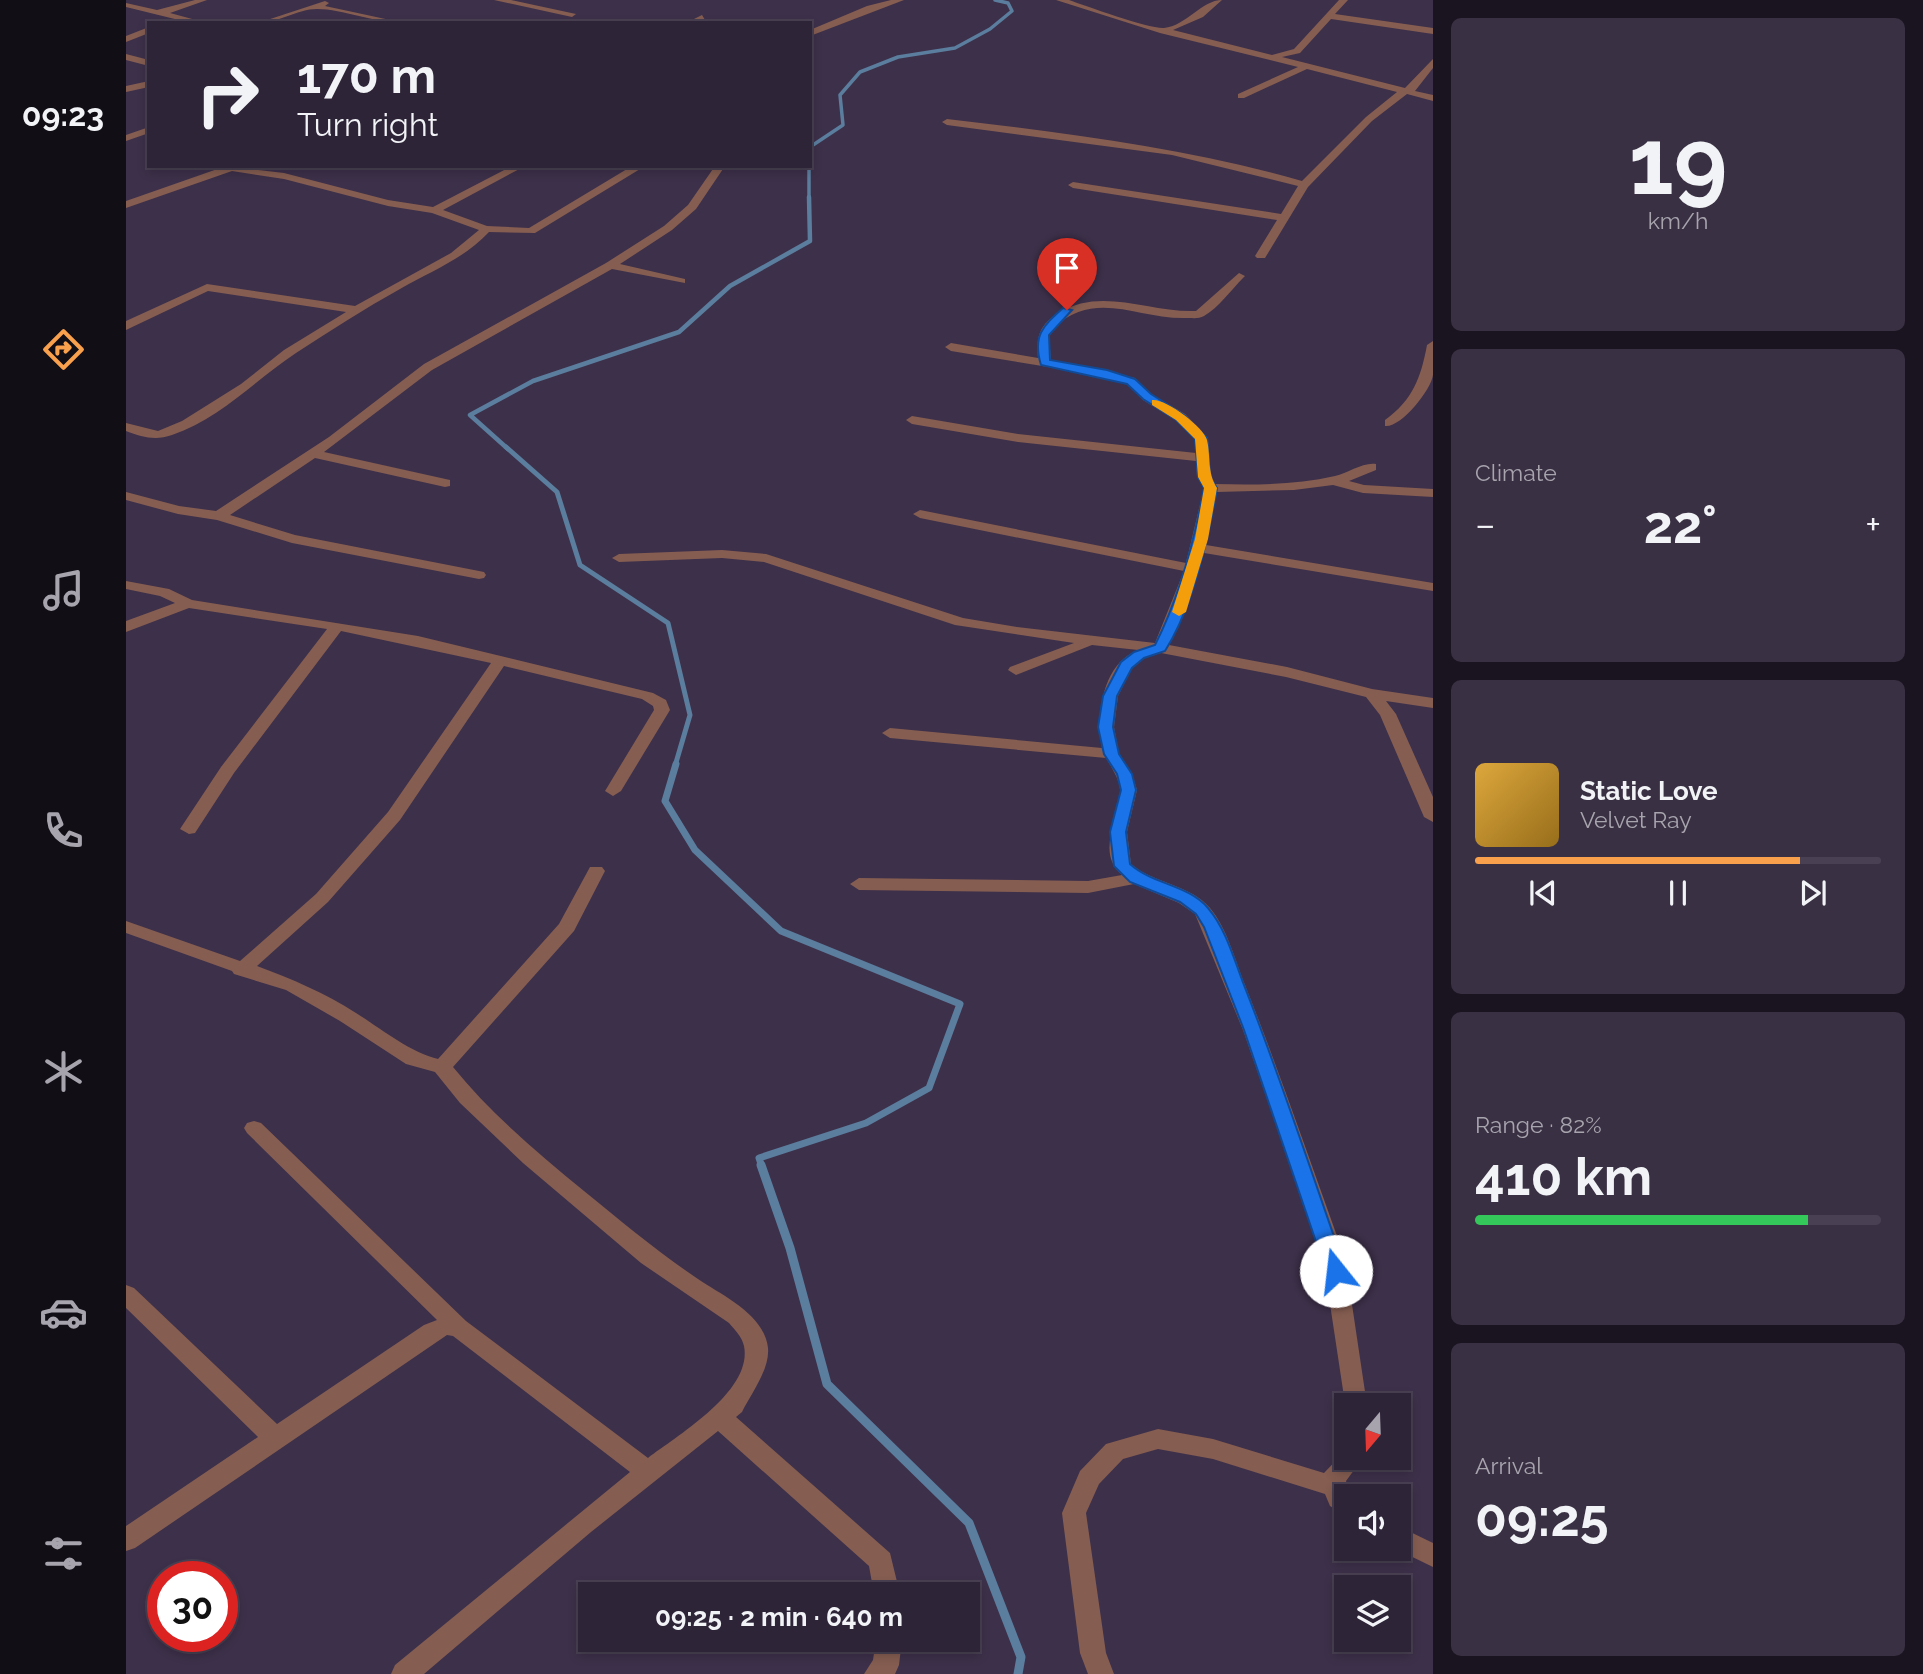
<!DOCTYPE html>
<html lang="en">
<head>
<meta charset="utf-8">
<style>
  :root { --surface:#2e2438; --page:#3a3043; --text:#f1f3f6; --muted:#a7a4ae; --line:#494153; --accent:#f9a04d }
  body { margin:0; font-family:Raleway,sans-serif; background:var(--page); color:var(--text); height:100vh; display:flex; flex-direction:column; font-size:26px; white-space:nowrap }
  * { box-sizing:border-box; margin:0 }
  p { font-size:23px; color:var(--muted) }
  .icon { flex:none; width:38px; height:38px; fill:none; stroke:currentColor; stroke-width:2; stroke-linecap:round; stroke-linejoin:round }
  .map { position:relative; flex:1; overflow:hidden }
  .sheet { display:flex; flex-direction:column; gap:18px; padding:18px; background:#19141f; width:490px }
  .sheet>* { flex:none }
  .top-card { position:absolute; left:21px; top:21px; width:665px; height:147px; border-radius:0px; box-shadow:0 4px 10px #0003,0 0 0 2px var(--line); background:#2e2438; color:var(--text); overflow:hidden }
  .needle { width:46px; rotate:199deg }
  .buttons { position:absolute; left:1208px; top:1393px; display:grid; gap:14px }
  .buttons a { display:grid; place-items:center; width:77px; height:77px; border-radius:0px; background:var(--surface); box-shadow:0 4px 10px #0003,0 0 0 2px var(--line); font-size:35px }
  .speed { position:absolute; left:21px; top:1561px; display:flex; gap:14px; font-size:35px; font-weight:700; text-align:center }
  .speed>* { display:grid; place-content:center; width:91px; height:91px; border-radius:50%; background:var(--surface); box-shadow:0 4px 10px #0003,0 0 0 2px var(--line); line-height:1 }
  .speed .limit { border:10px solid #d22; background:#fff; color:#111 }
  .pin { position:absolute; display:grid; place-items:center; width:60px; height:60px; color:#fff; margin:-72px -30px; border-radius:50% 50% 50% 0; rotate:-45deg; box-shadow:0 0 7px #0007 }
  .pin .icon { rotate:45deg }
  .me { position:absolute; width:77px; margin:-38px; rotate:344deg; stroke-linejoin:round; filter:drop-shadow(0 0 5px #0008) }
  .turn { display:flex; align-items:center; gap:24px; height:147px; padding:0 35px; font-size:32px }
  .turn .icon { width:91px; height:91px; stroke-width:2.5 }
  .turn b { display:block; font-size:49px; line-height:60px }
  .big { font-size:52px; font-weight:700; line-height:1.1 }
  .sheet .tile { flex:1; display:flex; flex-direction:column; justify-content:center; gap:10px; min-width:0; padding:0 24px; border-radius:10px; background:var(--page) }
  .sheet .dial { align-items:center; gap:0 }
  .dial b { font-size:91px; line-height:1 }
  .song { display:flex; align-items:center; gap:21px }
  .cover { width:84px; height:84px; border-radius:10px; background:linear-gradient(135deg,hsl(40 70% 55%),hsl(40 70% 35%)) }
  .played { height:7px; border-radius:4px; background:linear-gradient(90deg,var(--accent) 80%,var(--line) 80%) }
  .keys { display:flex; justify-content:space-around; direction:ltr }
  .heat { display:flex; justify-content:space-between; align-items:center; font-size:38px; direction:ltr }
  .charge { height:10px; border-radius:5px; background:linear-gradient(90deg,#34c759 82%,var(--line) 0) }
  .trip { position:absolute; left:452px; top:1582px; width:402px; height:70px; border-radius:0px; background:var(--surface); box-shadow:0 4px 10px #0003,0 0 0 2px var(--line); font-weight:700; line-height:70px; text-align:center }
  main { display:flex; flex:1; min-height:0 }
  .menu { display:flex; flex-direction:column; width:126px; justify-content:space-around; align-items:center; background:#120e16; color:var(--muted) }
  .menu .icon { width:49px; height:49px }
  .menu .selected { color:var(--accent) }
  .menu b { font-size:32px; color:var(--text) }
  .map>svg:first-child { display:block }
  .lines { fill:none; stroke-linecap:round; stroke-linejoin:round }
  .stream-far4 { stroke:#5b7d9e; stroke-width:3.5 }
  .stream-far3 { stroke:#5b7d9e; stroke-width:4.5 }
  .stream-far2 { stroke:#5b7d9e; stroke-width:5 }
  .stream-far1 { stroke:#5b7d9e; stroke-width:7 }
  .stream { stroke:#5b7d9e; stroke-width:9 }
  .minor { fill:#855d51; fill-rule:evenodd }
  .route { fill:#1a73e8; stroke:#114b97; stroke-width:2 }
  .slow { fill:#f59e0b }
</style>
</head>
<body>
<main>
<nav class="menu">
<b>09:23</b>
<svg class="icon selected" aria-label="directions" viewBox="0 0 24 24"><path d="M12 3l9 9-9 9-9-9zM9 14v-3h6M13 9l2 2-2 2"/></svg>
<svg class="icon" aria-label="music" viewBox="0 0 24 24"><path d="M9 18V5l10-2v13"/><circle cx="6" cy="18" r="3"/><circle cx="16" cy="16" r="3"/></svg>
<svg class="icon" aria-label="phone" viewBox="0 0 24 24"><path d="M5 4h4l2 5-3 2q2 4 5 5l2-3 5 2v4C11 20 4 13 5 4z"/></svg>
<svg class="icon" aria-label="climate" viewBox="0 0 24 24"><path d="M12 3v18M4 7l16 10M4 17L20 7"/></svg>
<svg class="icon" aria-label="car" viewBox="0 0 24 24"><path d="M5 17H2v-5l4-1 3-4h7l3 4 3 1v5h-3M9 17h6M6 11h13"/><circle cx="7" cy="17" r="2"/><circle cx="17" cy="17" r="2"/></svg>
<svg class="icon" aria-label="filters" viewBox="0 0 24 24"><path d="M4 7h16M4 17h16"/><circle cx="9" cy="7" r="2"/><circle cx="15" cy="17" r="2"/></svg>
</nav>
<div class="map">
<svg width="1307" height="1674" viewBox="0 0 1307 1674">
  <rect width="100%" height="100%" fill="#3d304a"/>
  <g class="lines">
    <!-- stream-far4 -->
    <g class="stream-far4">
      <path d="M 684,147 L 717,125 L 714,95 L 734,72 L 772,57 L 829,48 L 864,29 L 886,11 L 882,3 L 869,0"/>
      <path d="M 683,166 L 683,199"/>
    </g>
    <!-- stream-far3 -->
    <path class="stream-far3" d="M 382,449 L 344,415 L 407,381 L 553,332 L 604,286 L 684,241 L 683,197"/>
    <!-- stream-far2 -->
    <path class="stream-far2" d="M 380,447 L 431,492 L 454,565 L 542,623 L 564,715 L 549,766"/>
    <!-- stream-far1 -->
    <path class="stream-far1" d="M 550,764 L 539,801 L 569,850 L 655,931 L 834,1004 L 803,1088 L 740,1123 L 633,1158 L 636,1167"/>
    <!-- stream -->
    <path class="stream" d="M 635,1165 L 664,1248 L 701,1384 L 843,1523 L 895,1657 L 892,1674"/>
    <!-- minor -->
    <g class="minor">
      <path d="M 69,0 L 81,0 L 44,13 L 81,23 L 65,23 L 0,7 L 0,3 L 31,10 Z"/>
      <path d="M 368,0 L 385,0 L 450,14 L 446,17 Z"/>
      <path d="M 765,0 L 778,0 L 684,36 L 684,30 L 741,6 Z"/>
      <path d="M 930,0 L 943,0 C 960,6 1023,29 1038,28 C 1060,26 1076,0 1096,0 L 1077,17 L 1047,30 L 1146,55 L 1168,49 L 1213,0 L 1222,0 L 1209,14 L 1307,28 L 1307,34 L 1205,19 L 1174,53 L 1156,57 L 1279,88 L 1307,59 L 1307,68 L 1289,91 L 1307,95 L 1307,101 L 1281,94 L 1246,121 L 1182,187 L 1139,258 L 1131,258 L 1129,256 L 1151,220 L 947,188 L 942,185 L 947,182 L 1155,214 L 1172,186 L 1046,155 L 821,125 L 816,122 L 821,119 C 941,133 1060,148 1176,181 L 1240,117 L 1271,92 L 1181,69 L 1118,98 L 1112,98 L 1112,94 L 1172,67 L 1034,33 Z"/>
      <path d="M 199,1 L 203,3 L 199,6 L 278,23 C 248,23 217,9 191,9 C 171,9 153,23 132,23 Z"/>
      <path d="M 576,15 L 579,20 L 563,23 L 564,21 Z"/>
      <path d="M 23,27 L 23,33 L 0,42 L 0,36 Z"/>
      <path d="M 0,54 L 23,60 L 23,66 L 0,60 Z"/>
      <path d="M 23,81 L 23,87 L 0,92 L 0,86 Z"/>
      <path d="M 23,127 L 23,133 L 0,141 L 0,135 Z"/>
      <path d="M 100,166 L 158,173 L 262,200 L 307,207 L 386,166 L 399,166 L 317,210 L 361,226 L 403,228 L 506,166 L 519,166 L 409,233 L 363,232 C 338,259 305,271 274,289 C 238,309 204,331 170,353 C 129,380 94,419 46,435 C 29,441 16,437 0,431 L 0,423 L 32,431 L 56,421 L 115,384 L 158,350 L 220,312 L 82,291 L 0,330 L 0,321 L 81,284 L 229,306 L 325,253 L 353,230 L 306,213 L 262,206 L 158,179 L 106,171 L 0,208 L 0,201 Z"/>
      <path d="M 589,166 L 599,166 L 570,209 L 546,230 L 494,264 L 559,279 L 559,283 L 486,269 L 306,370 L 198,452 L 324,480 L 324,486 L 319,487 L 189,458 L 104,515 L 169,535 L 353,571 L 358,572 L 360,575 L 358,578 L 353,579 L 166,543 L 91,520 L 52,514 L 0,500 L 0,492 L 53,506 L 90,511 L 203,437 L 298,364 L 480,263 L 538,226 L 562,205 Z"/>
      <path d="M 1113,273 L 1119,276 L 1117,278 C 1105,290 1092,308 1078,316 C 1073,319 1067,318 1062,318 C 1011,320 971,288 927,328 L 923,338 L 925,360 L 1009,378 L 1025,394 L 1059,414 L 1082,438 L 1085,477 L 1089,484 C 1129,485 1170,485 1209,476 C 1222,473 1237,462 1250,464 L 1250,470 L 1223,481 L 1238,485 L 1307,489 L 1307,497 L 1237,493 L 1207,485 L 1168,490 L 1091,492 L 1080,545 L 1307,583 L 1307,591 L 1078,553 L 1059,610 L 1043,645 L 1161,667 L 1246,689 L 1307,698 L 1307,708 L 1260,701 L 1270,714 L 1307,797 L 1307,822 L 1298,817 L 1254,715 L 1240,697 L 1160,677 L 1035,653 L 1018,658 L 1006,668 L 992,696 L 988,727 L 993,754 L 1006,774 L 1011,790 L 1001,832 L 1005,864 C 1027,883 1065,885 1084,908 C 1101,928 1109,960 1119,985 C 1152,1068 1181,1152 1211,1236 L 1221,1271 L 1241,1405 L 1220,1405 L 1220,1410 L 1199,1271 L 1189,1236 L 1117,1030 L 1069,914 L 1053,903 L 1008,884 L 962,893 L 733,890 L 724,884 L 733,878 L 962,881 L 996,875 C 968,851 996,815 994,789 C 993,778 985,767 980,758 L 764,738 L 756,733 L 764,728 L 976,748 C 970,715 976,664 1012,650 L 966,645 L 890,675 L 882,670 L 884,667 L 948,643 L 829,625 L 638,562 L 596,558 L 493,562 L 486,558 L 493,554 L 596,550 L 640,554 L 837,618 L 891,627 L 1029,643 L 1058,571 L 794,518 L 787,514 L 794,510 L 1060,563 L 1078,488 L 1071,477 L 1070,461 L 892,442 L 786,424 L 780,420 L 786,416 L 892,434 L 1070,453 L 1069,439 L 1049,420 L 1017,400 L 1001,384 L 953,372 L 825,351 L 819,347 L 825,343 L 912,358 C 910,336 914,324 933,313 C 975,286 1024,313 1070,311 Z"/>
      <path d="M 1307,341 C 1307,352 1307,365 1307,375 C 1305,390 1275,428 1259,426 L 1259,420 C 1287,400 1295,377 1301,345 Z"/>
      <path d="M 0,581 L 43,589 L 66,600 L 292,636 L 527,693 L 540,700 L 544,710 L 495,791 L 487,796 L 479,791 L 528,710 L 527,706 L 516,699 L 378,666 L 274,820 L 202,902 L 131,966 C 166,979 199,993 230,1013 C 257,1030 282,1051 312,1059 L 433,924 L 464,867 L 476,867 L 479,871 L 448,931 L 327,1067 C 365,1114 412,1153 458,1191 C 496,1222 532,1252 572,1279 C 597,1296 638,1314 642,1348 C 644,1369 625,1394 616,1412 L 610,1417 L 764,1553 L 774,1594 L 748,1594 L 743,1566 L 592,1431 L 465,1532 L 298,1674 L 265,1674 L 269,1665 L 504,1472 L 327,1336 L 321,1335 L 9,1548 L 0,1551 L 0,1526 L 132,1437 L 0,1308 L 0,1285 L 8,1288 L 151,1424 L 298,1325 L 311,1320 L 121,1133 L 118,1128 L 121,1123 L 128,1121 L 135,1123 L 340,1321 L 522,1458 C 552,1435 627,1391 618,1346 C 616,1337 609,1330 603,1323 L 515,1263 L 397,1163 L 334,1103 L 309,1072 L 280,1064 L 214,1021 L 160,990 L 108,974 L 106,971 L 0,933 L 0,921 L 114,961 L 190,894 L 262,812 L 365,663 L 215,631 L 108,773 L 69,833 L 63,834 L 54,829 L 95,767 L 201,629 L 63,608 L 0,632 L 0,621 L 49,603 L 34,596 L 0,589 Z"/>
      <path d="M 1032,1429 L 1087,1439 L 1198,1473 L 1220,1450 L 1220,1458 L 1237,1458 L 1220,1481 L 1223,1493 L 1228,1496 L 1220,1496 L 1220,1515 L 1204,1506 L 1199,1494 L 1087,1459 L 1032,1449 L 997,1459 L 973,1484 L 960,1513 L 980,1653 L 988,1674 L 962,1674 L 954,1653 L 936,1513 L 954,1471 L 980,1444 Z"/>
      <path d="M 1272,1526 L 1307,1543 L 1307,1567 L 1270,1549 Z"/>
      <path d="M 750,1640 L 776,1640 L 773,1665 L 769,1674 L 738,1674 L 747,1660 Z"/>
    </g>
  </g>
  <!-- route -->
  <path class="route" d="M 937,308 L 946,310 L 923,335 L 924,360 L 981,370 L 1009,379 L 1025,394 L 1058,415 L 1081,438 L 1084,477 L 1091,488 C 1082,540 1067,607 1039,651 L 1018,658 L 1006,668 L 991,696 L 987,727 L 993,754 L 1006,774 L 1010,790 L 1000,832 L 1004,864 C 1026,884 1063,885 1082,908 C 1101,930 1109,963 1120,990 C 1156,1082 1187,1177 1220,1271 L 1217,1277 L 1210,1279 L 1203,1277 L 1200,1271 L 1118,1030 L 1078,927 L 1070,914 L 1054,902 L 1004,882 L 988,866 L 984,832 L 995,790 L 991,774 L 978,754 L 972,727 L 977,696 L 995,662 L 1008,652 L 1029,645 C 1054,596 1068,542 1078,488 L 1072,477 L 1069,439 L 1050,420 L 1017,399 L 1001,384 L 915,365 C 906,336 917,326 937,308 Z"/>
  <!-- slow -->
  <path class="slow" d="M 1026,400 C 1039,398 1078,427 1081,440 C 1085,458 1081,472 1091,488 L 1082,539 L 1060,612 L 1053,616 L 1046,612 L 1069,539 L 1078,488 L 1072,477 L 1069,439 L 1050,420 L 1026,405 Z"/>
</svg>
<div class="buttons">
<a><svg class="needle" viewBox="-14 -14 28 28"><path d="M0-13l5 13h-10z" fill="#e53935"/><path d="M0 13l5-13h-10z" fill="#a7a4ae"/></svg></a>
<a><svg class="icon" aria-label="sound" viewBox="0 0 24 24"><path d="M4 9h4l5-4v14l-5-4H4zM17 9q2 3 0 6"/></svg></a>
<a><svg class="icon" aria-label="layers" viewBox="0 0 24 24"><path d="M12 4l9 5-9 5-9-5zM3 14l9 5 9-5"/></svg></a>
</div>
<div class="speed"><div class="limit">30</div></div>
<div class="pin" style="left:941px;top:310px;background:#d93025"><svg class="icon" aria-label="arrive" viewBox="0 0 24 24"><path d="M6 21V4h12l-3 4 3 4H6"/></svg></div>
<svg class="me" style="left:1210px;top:1271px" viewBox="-20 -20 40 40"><circle r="19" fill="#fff"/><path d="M0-13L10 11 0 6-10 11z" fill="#1a73e8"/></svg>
<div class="trip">09:25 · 2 min · 640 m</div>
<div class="top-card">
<div class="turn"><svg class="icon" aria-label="right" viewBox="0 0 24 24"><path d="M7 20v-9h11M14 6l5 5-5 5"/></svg><div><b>170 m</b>Turn right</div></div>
</div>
</div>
<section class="sheet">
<div class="tile dial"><b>19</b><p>km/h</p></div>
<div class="tile"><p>Climate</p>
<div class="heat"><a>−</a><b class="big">22°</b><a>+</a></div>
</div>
<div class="tile">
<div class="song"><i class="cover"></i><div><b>Static Love</b><p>Velvet Ray</p></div></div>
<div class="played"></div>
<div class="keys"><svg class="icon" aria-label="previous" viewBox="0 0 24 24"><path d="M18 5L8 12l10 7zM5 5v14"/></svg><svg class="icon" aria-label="pause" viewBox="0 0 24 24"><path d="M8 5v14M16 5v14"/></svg><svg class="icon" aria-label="next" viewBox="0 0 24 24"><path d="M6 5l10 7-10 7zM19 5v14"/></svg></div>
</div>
<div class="tile"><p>Range · 82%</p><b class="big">410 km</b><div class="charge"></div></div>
<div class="tile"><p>Arrival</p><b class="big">09:25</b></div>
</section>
</main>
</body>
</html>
